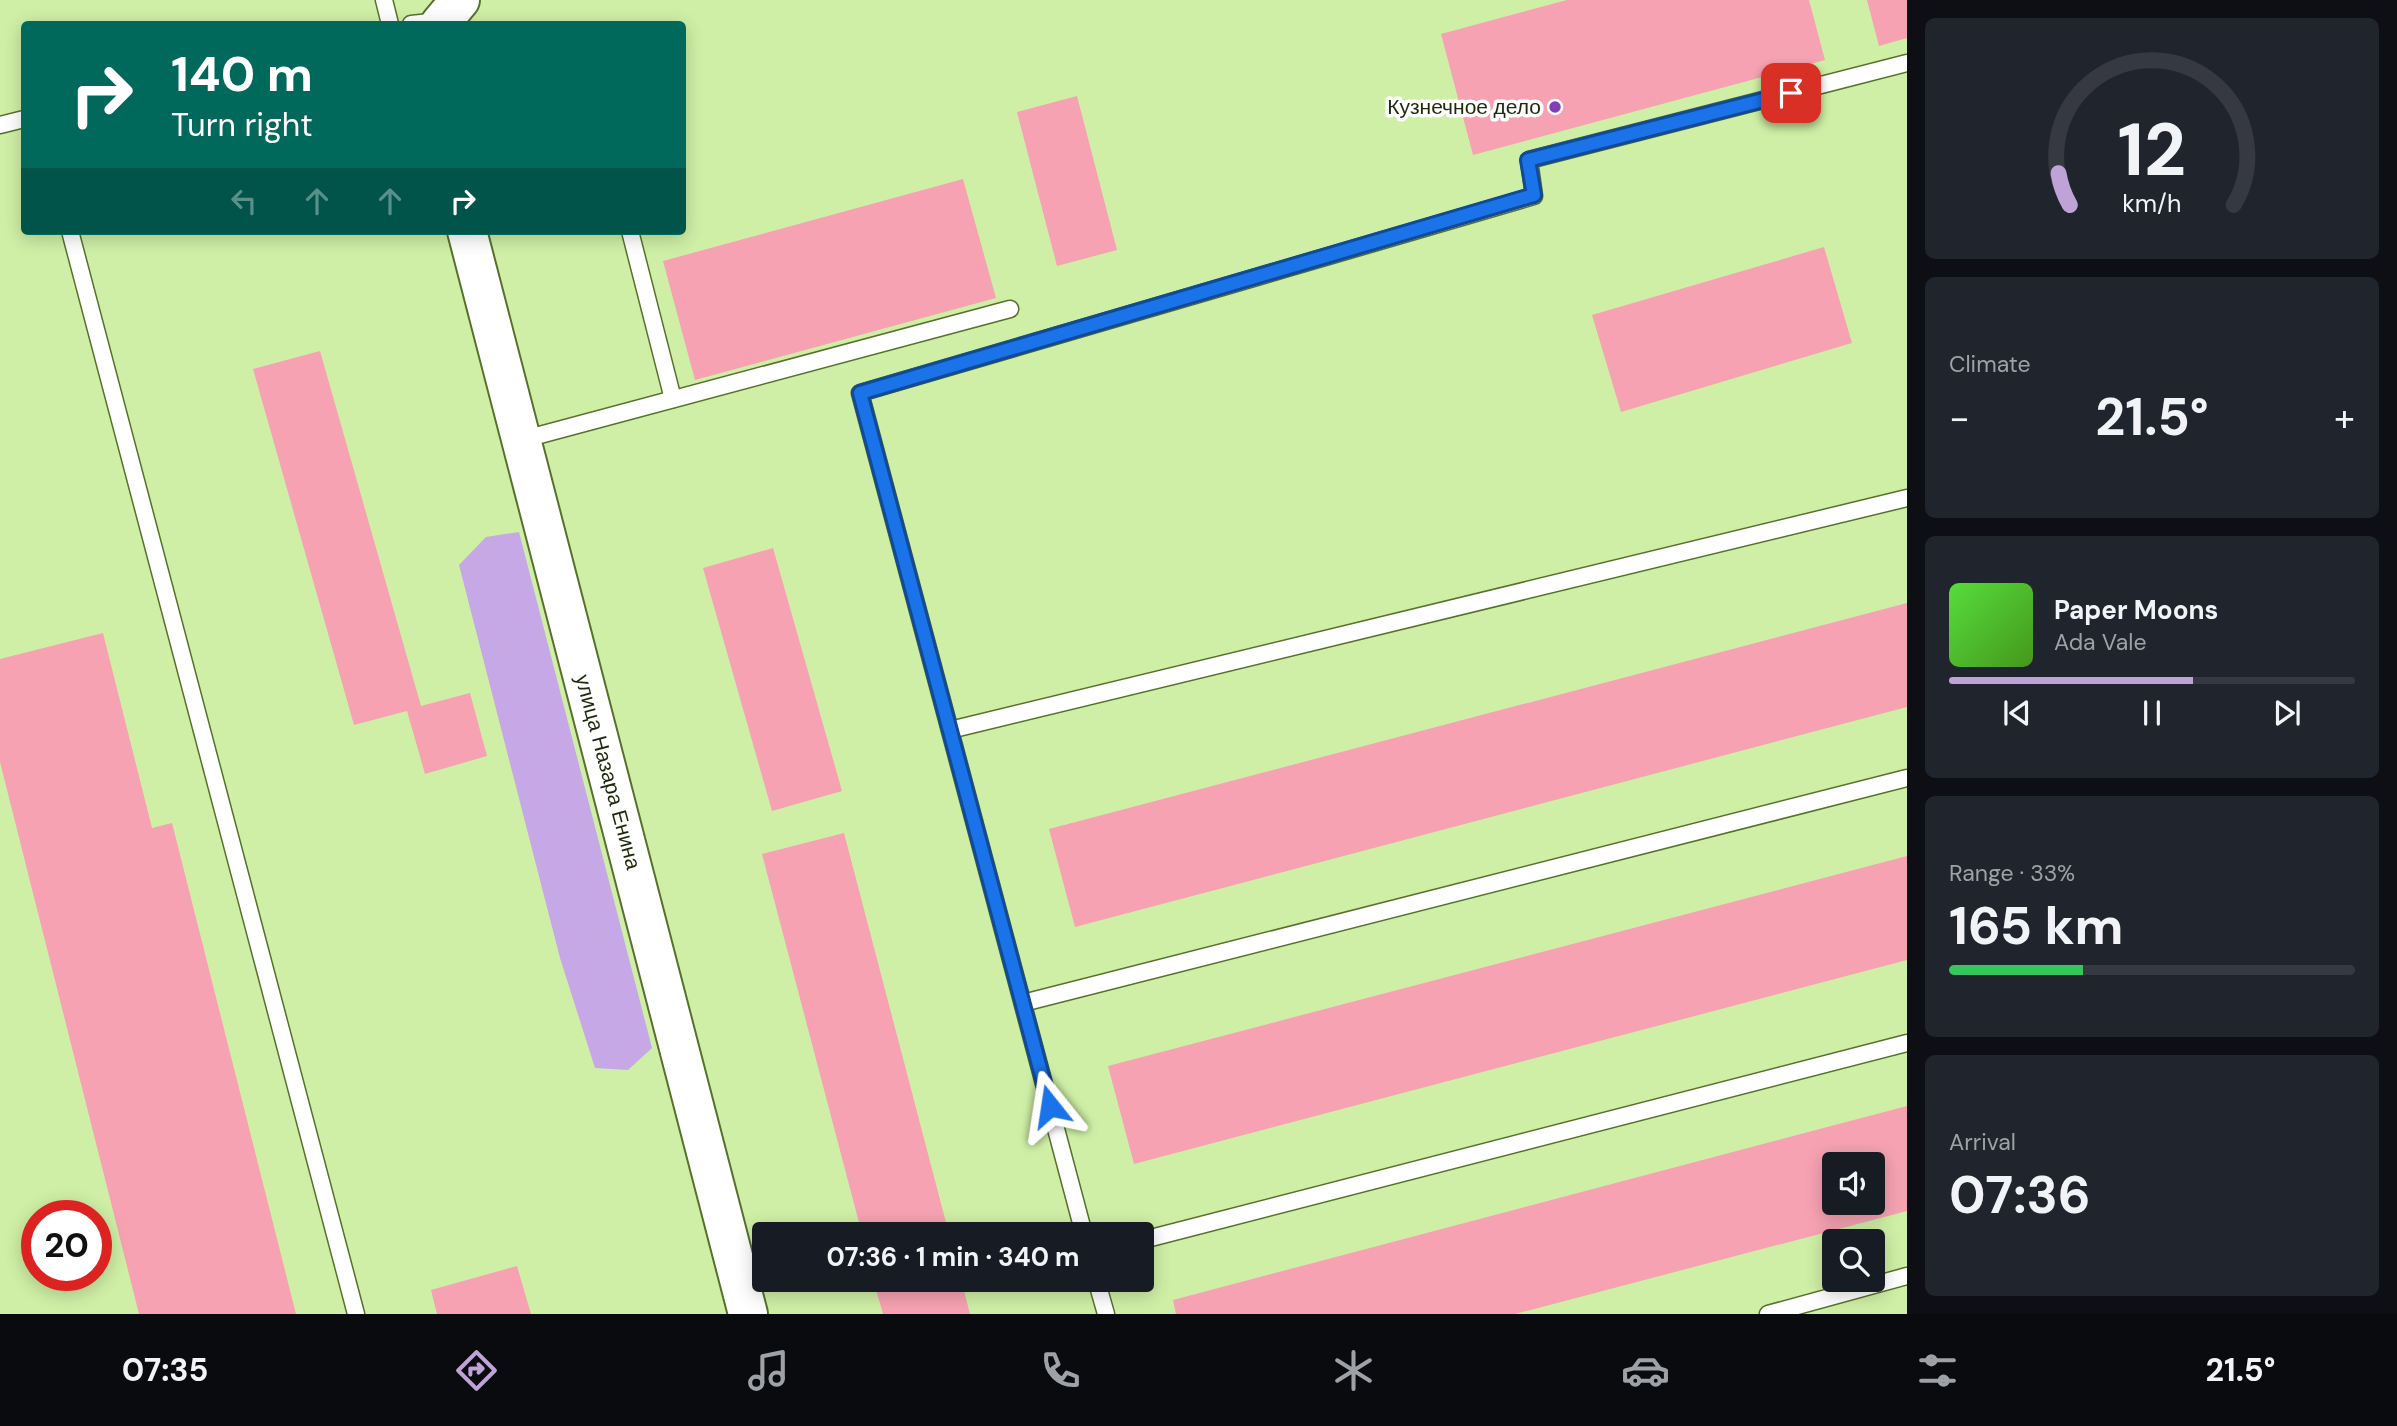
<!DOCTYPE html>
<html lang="en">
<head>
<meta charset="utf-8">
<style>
  :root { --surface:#171b24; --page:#20242c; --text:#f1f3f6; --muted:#9ea1a6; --line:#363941; --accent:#bfa2d8 }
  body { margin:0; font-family:"DM Sans",sans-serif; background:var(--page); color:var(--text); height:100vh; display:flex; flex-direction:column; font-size:26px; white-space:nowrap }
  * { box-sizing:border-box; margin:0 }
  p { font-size:23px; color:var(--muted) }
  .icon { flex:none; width:38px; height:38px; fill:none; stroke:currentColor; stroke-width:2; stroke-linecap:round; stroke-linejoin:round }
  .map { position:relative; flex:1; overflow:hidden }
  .panel { display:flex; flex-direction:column; gap:18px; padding:18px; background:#0d0f14; width:490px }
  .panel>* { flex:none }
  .guide { position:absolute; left:21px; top:21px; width:665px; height:214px; border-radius:7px; box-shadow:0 4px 18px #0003; background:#00695c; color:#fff; overflow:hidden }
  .tools { position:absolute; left:1822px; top:1152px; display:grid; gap:14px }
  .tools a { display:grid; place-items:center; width:63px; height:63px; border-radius:7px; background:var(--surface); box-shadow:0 4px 18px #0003; font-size:35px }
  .speed { position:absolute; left:21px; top:1200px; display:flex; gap:14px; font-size:35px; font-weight:700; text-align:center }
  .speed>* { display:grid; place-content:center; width:91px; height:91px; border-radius:50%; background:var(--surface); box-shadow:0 4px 18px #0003; line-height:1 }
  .speed .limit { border:10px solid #d22; background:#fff; color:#111 }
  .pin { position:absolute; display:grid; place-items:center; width:60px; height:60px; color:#fff; margin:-30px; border-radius:14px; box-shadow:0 4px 10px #0006 }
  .me { position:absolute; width:77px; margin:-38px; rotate:345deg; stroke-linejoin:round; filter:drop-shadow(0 0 5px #0008) }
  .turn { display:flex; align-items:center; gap:24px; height:147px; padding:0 35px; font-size:32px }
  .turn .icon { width:91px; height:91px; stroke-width:2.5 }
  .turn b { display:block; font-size:49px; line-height:60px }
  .lanes { display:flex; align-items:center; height:66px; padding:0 35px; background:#0003; justify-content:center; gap:35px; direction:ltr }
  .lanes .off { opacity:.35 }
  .big { font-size:52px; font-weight:700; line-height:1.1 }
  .panel .card { flex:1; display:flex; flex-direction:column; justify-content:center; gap:10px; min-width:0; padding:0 24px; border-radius:10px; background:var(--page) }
  .panel .dial { align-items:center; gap:0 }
  .dial svg { height:182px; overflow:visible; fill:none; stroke:var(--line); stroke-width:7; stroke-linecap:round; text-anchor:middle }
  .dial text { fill:var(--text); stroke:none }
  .song { display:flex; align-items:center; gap:21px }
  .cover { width:84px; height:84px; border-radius:10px; background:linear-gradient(135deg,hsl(110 70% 55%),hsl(100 70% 35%)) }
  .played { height:7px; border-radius:4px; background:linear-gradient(90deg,var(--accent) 60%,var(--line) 60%) }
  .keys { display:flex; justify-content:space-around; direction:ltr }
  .heat { display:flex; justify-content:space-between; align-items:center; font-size:38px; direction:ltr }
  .charge { height:10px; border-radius:5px; background:linear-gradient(90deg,#34c759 33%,var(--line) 0) }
  .trip { position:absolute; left:752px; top:1222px; width:402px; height:70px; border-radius:7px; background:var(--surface); box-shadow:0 4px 18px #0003; font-weight:700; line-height:70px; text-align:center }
  .menu { display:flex; height:112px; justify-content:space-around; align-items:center; background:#090b0e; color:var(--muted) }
  .menu .icon { width:49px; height:49px }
  .menu .current { color:var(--accent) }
  .menu b { font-size:32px; color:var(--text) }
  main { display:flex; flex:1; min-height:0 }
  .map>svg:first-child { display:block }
  .green { fill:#c7a8e6 }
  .building { fill:#f6a2b2; fill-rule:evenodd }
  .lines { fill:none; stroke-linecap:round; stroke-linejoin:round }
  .lane-casing { stroke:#57712c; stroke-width:19 }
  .secondary-casing { stroke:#57712c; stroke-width:42 }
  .lane { stroke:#fff; stroke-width:16 }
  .secondary { stroke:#fff; stroke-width:38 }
  .route-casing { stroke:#114b97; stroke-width:18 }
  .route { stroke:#1a73e8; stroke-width:12 }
  .poi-dot { fill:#813fb3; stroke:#fff; stroke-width:2.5 }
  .labels { text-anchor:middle; stroke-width:7; stroke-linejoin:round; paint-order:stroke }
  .poi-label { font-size:21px; fill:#1e290c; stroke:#fff; text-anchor:end }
  .street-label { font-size:21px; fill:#1e290c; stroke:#fff }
</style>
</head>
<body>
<main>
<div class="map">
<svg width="1907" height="1314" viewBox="0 0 1907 1314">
  <rect width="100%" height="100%" fill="#cfefa6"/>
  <!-- green -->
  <path class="green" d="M 519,532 L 652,1048 L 628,1070 L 595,1068 L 560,958 L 459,565 L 486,537 Z"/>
  <!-- building -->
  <g class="building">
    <path d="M 1567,0 L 1809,0 L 1825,60 L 1473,155 L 1441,34 Z"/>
    <path d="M 1867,0 L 1907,0 L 1907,38 L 1879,46 Z"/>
    <path d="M 1077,96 L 1117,250 L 1057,266 L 1017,112 Z"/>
    <path d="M 963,179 L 996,298 L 695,380 L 663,261 Z"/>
    <path d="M 1824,247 L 1852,343 L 1621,412 L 1592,315 Z"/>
    <path d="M 320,351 L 421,706 L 470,693 L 487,756 L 425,774 L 407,711 L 354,725 L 253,369 Z"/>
    <path d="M 773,548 L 842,791 L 772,811 L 703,568 Z"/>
    <path d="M 1907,603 L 1907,707 L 1075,927 L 1049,829 Z"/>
    <path d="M 103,633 L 152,828 L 172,823 L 296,1314 L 139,1314 L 0,762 L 0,659 Z"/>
    <path d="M 844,833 L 949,1234 L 862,1234 L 762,854 Z"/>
    <path d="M 1907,856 L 1907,960 L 1134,1164 L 1108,1066 Z"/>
    <path d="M 1907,1106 L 1907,1211 L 1515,1314 L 1176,1314 L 1173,1300 ZM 1834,1164 L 1872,1164 L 1872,1202 L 1834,1202 Z"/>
    <path d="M 517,1266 L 531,1314 L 437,1314 L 431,1290 Z"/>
    <path d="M 873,1279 L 961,1279 L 970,1314 L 883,1314 Z"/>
  </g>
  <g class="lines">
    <!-- lane casing -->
    <g class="lane-casing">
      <g id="lane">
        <path d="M 384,0 L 390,24"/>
        <path d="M 411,24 L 440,21"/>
        <path d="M 0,125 L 24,119"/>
        <path d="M 70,231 L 356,1314"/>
        <path d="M 630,231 L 673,399"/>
        <path d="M 521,440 L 1010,309"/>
        <path d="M 950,730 L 1907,498"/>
        <path d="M 1023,1003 L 1907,778"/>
        <path d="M 1084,1234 L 860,393 L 1534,196 L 1529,160 L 1907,63"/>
        <path d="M 1143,1240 L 1907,1043"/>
        <path d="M 1096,1279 L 1106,1314"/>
        <path d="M 1768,1314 L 1907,1276"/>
      </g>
    </g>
    <!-- secondary casing -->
    <g class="secondary-casing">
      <g id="secondary">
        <path d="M 440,24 L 460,0"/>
        <path d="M 467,231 L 748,1314"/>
      </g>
    </g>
    <!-- lane -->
    <use href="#lane" class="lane"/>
    <!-- secondary -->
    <use href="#secondary" class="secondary"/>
  </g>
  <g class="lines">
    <!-- route casing -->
    <g class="route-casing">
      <path id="route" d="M 1050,1106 L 860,393 L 1534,195 L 1528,160 L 1791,93"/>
    </g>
    <!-- route -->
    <use href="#route" class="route"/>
  </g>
  <!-- markers -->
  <circle class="poi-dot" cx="1555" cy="107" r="7"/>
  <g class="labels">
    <!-- poi labels -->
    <g class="poi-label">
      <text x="1541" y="114">Кузнечное дело</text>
    </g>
    <!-- street labels -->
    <g class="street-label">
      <text transform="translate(608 772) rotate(75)" y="7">улица Назара Енина</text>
    </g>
  </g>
</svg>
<div class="tools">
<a><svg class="icon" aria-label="sound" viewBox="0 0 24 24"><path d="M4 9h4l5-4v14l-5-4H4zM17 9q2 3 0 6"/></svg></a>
<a><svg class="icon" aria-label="search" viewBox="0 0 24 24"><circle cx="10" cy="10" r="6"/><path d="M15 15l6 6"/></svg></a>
</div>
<div class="speed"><div class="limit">20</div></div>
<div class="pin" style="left:1791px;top:93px;background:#d93025"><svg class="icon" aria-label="arrive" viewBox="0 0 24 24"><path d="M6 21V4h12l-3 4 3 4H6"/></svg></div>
<svg class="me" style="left:1050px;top:1106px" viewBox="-20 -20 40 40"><path d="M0-17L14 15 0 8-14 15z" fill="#1a73e8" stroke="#fff" stroke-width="4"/></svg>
<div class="trip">07:36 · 1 min · 340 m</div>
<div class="guide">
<div class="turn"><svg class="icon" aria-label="right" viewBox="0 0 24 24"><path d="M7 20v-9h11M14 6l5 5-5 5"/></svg><div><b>140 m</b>Turn right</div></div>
<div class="lanes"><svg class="icon off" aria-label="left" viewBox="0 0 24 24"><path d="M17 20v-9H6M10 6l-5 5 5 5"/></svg><svg class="icon off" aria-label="ahead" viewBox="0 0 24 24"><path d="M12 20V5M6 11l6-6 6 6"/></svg><svg class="icon off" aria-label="ahead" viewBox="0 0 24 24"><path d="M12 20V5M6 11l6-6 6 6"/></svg><svg class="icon" aria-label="right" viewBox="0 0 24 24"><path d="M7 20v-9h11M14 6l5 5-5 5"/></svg></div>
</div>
</div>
<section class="panel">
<div class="card dial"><svg viewBox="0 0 100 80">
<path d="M14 69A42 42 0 1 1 86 69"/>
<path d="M14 69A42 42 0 0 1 9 55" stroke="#bfa2d8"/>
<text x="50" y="56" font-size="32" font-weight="700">12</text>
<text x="50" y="72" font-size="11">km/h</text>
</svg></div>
<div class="card"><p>Climate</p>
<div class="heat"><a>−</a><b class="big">21.5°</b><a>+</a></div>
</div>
<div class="card">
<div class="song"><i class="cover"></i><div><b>Paper Moons</b><p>Ada Vale</p></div></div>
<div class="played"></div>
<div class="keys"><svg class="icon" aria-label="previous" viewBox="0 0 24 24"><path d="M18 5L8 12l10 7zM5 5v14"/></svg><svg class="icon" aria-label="pause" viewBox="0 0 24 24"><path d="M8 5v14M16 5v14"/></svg><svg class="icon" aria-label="next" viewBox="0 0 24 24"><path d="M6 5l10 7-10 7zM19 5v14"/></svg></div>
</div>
<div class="card"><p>Range · 33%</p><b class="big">165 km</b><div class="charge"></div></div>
<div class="card"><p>Arrival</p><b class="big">07:36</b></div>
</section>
</main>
<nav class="menu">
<b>07:35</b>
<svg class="icon current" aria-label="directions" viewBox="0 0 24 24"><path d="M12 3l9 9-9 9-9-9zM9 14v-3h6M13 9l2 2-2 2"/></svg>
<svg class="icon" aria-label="music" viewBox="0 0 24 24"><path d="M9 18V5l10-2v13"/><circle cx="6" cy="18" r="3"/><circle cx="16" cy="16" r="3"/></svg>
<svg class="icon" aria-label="phone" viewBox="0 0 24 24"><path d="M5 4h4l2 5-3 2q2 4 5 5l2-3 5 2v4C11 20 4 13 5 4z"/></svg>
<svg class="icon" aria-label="climate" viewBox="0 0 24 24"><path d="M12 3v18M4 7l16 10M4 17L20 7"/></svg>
<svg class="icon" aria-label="car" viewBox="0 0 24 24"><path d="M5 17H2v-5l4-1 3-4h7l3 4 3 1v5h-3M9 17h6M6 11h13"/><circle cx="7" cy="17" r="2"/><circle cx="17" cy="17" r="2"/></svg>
<svg class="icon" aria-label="filters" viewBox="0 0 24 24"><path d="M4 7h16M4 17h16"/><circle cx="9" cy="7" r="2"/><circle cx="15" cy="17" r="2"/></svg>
<b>21.5°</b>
</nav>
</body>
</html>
